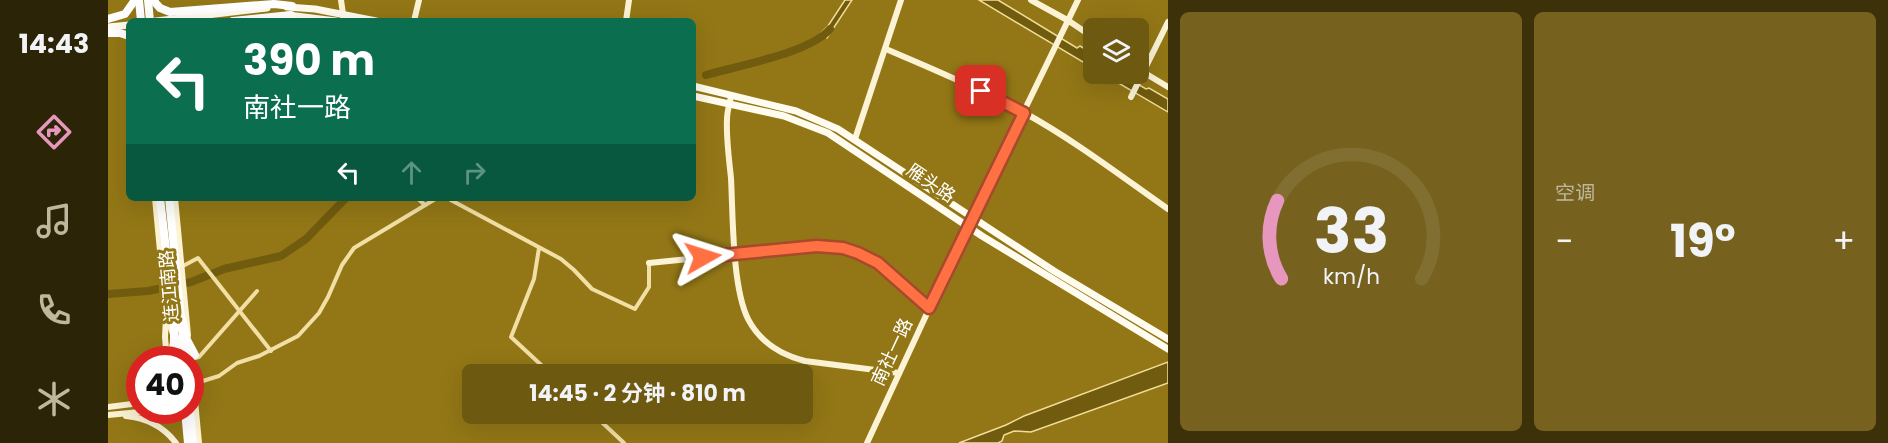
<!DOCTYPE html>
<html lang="zh">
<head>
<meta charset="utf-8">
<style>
  :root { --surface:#6e5910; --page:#76621e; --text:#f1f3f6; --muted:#bfb89f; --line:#806f30; --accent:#e797bd }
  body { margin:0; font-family:Poppins,"Noto Sans SC",sans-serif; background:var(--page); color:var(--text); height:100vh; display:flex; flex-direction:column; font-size:22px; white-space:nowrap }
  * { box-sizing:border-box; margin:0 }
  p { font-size:20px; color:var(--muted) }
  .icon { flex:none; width:33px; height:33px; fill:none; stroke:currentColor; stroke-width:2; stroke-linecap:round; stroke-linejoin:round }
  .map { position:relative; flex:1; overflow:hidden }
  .side { display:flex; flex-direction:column; gap:12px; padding:12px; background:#3c3109; width:720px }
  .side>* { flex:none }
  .hud { position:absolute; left:18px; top:18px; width:570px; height:183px; border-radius:9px; box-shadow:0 6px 24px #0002; background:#0b6e4f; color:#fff; overflow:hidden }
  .tools { position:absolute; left:975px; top:18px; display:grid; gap:12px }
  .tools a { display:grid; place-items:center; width:66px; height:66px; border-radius:9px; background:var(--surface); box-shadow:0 6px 24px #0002; font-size:30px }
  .speed { position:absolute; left:18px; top:346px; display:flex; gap:12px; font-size:30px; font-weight:700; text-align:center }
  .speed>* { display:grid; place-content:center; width:78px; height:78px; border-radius:50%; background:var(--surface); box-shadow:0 6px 24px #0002; line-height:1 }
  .speed .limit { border:9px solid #d22; background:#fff; color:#111 }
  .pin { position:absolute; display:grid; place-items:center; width:51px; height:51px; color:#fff; margin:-26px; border-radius:12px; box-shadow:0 3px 9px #0006 }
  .me { position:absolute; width:66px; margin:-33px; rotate:84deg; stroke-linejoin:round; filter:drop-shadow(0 0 4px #0008) }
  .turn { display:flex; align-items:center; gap:21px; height:126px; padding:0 18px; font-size:27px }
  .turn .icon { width:78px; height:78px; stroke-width:2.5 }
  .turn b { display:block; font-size:42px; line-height:51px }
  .lanes { display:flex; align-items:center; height:57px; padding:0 18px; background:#0003; justify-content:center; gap:30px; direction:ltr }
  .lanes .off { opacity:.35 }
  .big { font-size:45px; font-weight:700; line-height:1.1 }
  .side .card { flex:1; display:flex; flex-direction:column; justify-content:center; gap:9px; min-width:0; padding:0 21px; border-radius:9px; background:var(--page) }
  .side .dial { align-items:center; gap:0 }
  .dial svg { height:156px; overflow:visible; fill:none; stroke:var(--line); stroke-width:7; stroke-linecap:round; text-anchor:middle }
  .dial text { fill:var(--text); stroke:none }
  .heat { display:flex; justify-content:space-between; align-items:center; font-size:33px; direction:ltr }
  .side .tiles { flex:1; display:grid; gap:12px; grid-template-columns:repeat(2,1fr) }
  .trip { position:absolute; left:354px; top:364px; width:351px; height:60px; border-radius:9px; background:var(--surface); box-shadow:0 6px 24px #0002; font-weight:700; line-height:60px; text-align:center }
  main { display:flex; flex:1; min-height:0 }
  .dock { display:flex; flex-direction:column; width:108px; justify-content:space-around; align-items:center; background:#2c2406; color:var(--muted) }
  .dock .icon { width:42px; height:42px }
  .dock .current { color:var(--accent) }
  .dock b { font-size:27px; color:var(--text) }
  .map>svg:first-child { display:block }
  .water { fill:#705b0e; stroke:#f3dd98; stroke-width:1.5 }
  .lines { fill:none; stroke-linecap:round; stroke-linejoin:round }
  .river { stroke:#705b0e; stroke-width:8 }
  .street { stroke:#f1dfa5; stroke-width:4 }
  .secondary { stroke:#fbf3d4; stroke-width:6 }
  .primary { stroke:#fffcef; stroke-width:7 }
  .highway { stroke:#fff; stroke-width:8 }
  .highway-bridge { stroke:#fff; stroke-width:8 }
  .route-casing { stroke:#a6492c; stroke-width:15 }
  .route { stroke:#ff7043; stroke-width:10 }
  .labels { text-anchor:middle; stroke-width:6; stroke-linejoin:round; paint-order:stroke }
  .street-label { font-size:18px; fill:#fff; stroke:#937716 }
</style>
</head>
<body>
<main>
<nav class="dock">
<b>14:43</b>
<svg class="icon current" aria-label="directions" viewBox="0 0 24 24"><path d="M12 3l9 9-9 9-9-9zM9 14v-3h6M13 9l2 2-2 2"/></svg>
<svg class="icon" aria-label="music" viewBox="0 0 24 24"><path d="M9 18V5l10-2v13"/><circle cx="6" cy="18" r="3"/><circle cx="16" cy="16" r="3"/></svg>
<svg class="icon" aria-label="phone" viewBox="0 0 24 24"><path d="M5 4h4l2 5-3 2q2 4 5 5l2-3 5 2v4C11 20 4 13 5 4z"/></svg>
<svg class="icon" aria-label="climate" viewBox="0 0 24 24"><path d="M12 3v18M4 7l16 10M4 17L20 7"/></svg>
</nav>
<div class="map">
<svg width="1060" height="443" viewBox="0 0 1060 443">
  <rect width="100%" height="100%" fill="#937716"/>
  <!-- water -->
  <g class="water">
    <path d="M 737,0 L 744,0 L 719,38 L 713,33 L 720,26 Z"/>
    <path d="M 871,0 L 890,0 L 969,48 L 972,46 L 985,54 L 985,68 Z"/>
    <path d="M 995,74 L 1012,74 L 1038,89 L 1041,88 L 1060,99 L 1060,112 Z"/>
    <path d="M 1060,362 L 1060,383 L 923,432 L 906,431 L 896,435 L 894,441 L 890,443 L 851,443 L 898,425 L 916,416 Z"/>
  </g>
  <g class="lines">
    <!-- river -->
    <g class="river">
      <path d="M 598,75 C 629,66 702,53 722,29"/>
      <path d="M 0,294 L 40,291 L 83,282 L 116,269 L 173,256 L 198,239 L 238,198"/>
    </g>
    <!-- street -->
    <g class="street">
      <path d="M 309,198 L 317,205"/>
      <path d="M 339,198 L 453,259 L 466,270 L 484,289 L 527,309 L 541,287 L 541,263"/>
      <path d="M 431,248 L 426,279 L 403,337 L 444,375"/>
      <path d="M 75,266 L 90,258 L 163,351"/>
      <path d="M 87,358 L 91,357 L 149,291"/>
      <path d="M 85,384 L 111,376 L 129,363 L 151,356 L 190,336 L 211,313 L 220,297 L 234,265 L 246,248 L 329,198"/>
      <path d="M 485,414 L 516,443"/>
    </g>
    <!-- secondary -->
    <g class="secondary">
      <path d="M 233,0 L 236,21"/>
      <path d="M 923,0 L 961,21 L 986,38"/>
      <path d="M 306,21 L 311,0"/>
      <path d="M 518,21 L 521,0"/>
      <path d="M 778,49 C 824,69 871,88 915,112 C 966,140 1013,176 1060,209"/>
      <path d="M 1030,69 L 1060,87"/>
      <path d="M 623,96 C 622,103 619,111 619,119 C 618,138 621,159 623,178 C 625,215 624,287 640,319 C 652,342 673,355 697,361 L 791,373"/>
      <path d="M 1023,97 L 1060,22"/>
      <path d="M 747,139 L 793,0"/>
      <path d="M 47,198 L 58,314 L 65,334"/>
      <path d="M 67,198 L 80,335"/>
      <path d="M 541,263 L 709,246 C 757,243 788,278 821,308"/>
      <path d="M 58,318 L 57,337 L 59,360"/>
      <path d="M 82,348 L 91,443"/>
      <path d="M 0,407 L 32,403"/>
      <path d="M 0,415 L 32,412 L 80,413"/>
      <path d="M 18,416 C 39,418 55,426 68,443"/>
      <path d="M 759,443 L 846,255 L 970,0"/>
    </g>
    <!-- primary -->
    <g class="primary">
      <path d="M 179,7 L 207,9 L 268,21"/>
      <path d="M 180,15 L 228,21"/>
      <path d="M 48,21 L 159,8"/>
      <path d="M 0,27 L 21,25"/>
      <path d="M 585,86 L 688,111 L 730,129 L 946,271 L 1060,339"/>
      <path d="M 585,96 L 676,116 L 720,133 L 874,236 L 1060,349"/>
    </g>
    <!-- highway -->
    <g class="highway">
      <path d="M 31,0 L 33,21"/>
      <path d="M 40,0 L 42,21"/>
      <path d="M 45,0 L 52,8 L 62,12 L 166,4 L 184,6"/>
      <path d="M 0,19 L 17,14 L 27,0"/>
      <path d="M 125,21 L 183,15"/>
      <path d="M 0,33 L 12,33 L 21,36"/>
      <path d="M 52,198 L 67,326"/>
      <path d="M 61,198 L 77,360"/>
      <path d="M 68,338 L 71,360"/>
    </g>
    <!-- highway-bridge -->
    <g class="highway-bridge">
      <path d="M 74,319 L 79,340 L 87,355"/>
      <path d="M 63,359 L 66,342 L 66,320"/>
      <path d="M 77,411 L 80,443"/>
      <path d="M 82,411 L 85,443"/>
    </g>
  </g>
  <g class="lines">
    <!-- route casing -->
    <g class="route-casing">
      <path id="route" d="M 595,257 L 709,246 L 735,248 L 750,253 L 770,263 L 821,308 L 916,113 L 873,91"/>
    </g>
    <!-- route -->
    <use href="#route" class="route"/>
  </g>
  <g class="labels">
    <!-- street labels -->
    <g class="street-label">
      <text transform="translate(823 183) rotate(34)" y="6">雁头路</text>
      <text transform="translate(61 286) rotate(-95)" y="6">连江南路</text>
      <text transform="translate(784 352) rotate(-65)" y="6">南社一路</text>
    </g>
  </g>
</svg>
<div class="tools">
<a><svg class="icon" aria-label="layers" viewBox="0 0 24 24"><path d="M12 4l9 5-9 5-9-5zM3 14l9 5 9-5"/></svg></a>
</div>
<div class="speed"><div class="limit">40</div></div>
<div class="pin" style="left:873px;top:91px;background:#d93025"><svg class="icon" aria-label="arrive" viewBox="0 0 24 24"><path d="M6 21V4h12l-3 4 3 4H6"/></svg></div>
<svg class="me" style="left:595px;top:257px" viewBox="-20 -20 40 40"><path d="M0-17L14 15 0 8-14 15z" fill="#ff7043" stroke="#fff" stroke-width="4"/></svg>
<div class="trip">14:45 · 2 分钟 · 810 m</div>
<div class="hud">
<div class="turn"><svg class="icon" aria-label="left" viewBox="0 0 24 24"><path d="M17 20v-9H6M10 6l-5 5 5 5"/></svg><div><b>390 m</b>南社一路</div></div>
<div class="lanes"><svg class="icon" aria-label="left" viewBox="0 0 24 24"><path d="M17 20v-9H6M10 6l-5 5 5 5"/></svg><svg class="icon off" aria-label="ahead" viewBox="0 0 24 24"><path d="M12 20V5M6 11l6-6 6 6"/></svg><svg class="icon off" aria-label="right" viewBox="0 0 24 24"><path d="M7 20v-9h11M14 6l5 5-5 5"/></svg></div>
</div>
</div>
<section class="side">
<div class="tiles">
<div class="card dial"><svg viewBox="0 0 100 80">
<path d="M14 69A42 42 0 1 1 86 69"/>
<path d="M14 69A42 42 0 0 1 12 29" stroke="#e797bd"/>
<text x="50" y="56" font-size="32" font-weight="700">33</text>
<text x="50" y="72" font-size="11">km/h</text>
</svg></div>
<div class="card"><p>空调</p>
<div class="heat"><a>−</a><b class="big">19°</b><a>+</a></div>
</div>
</div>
</section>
</main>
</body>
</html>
